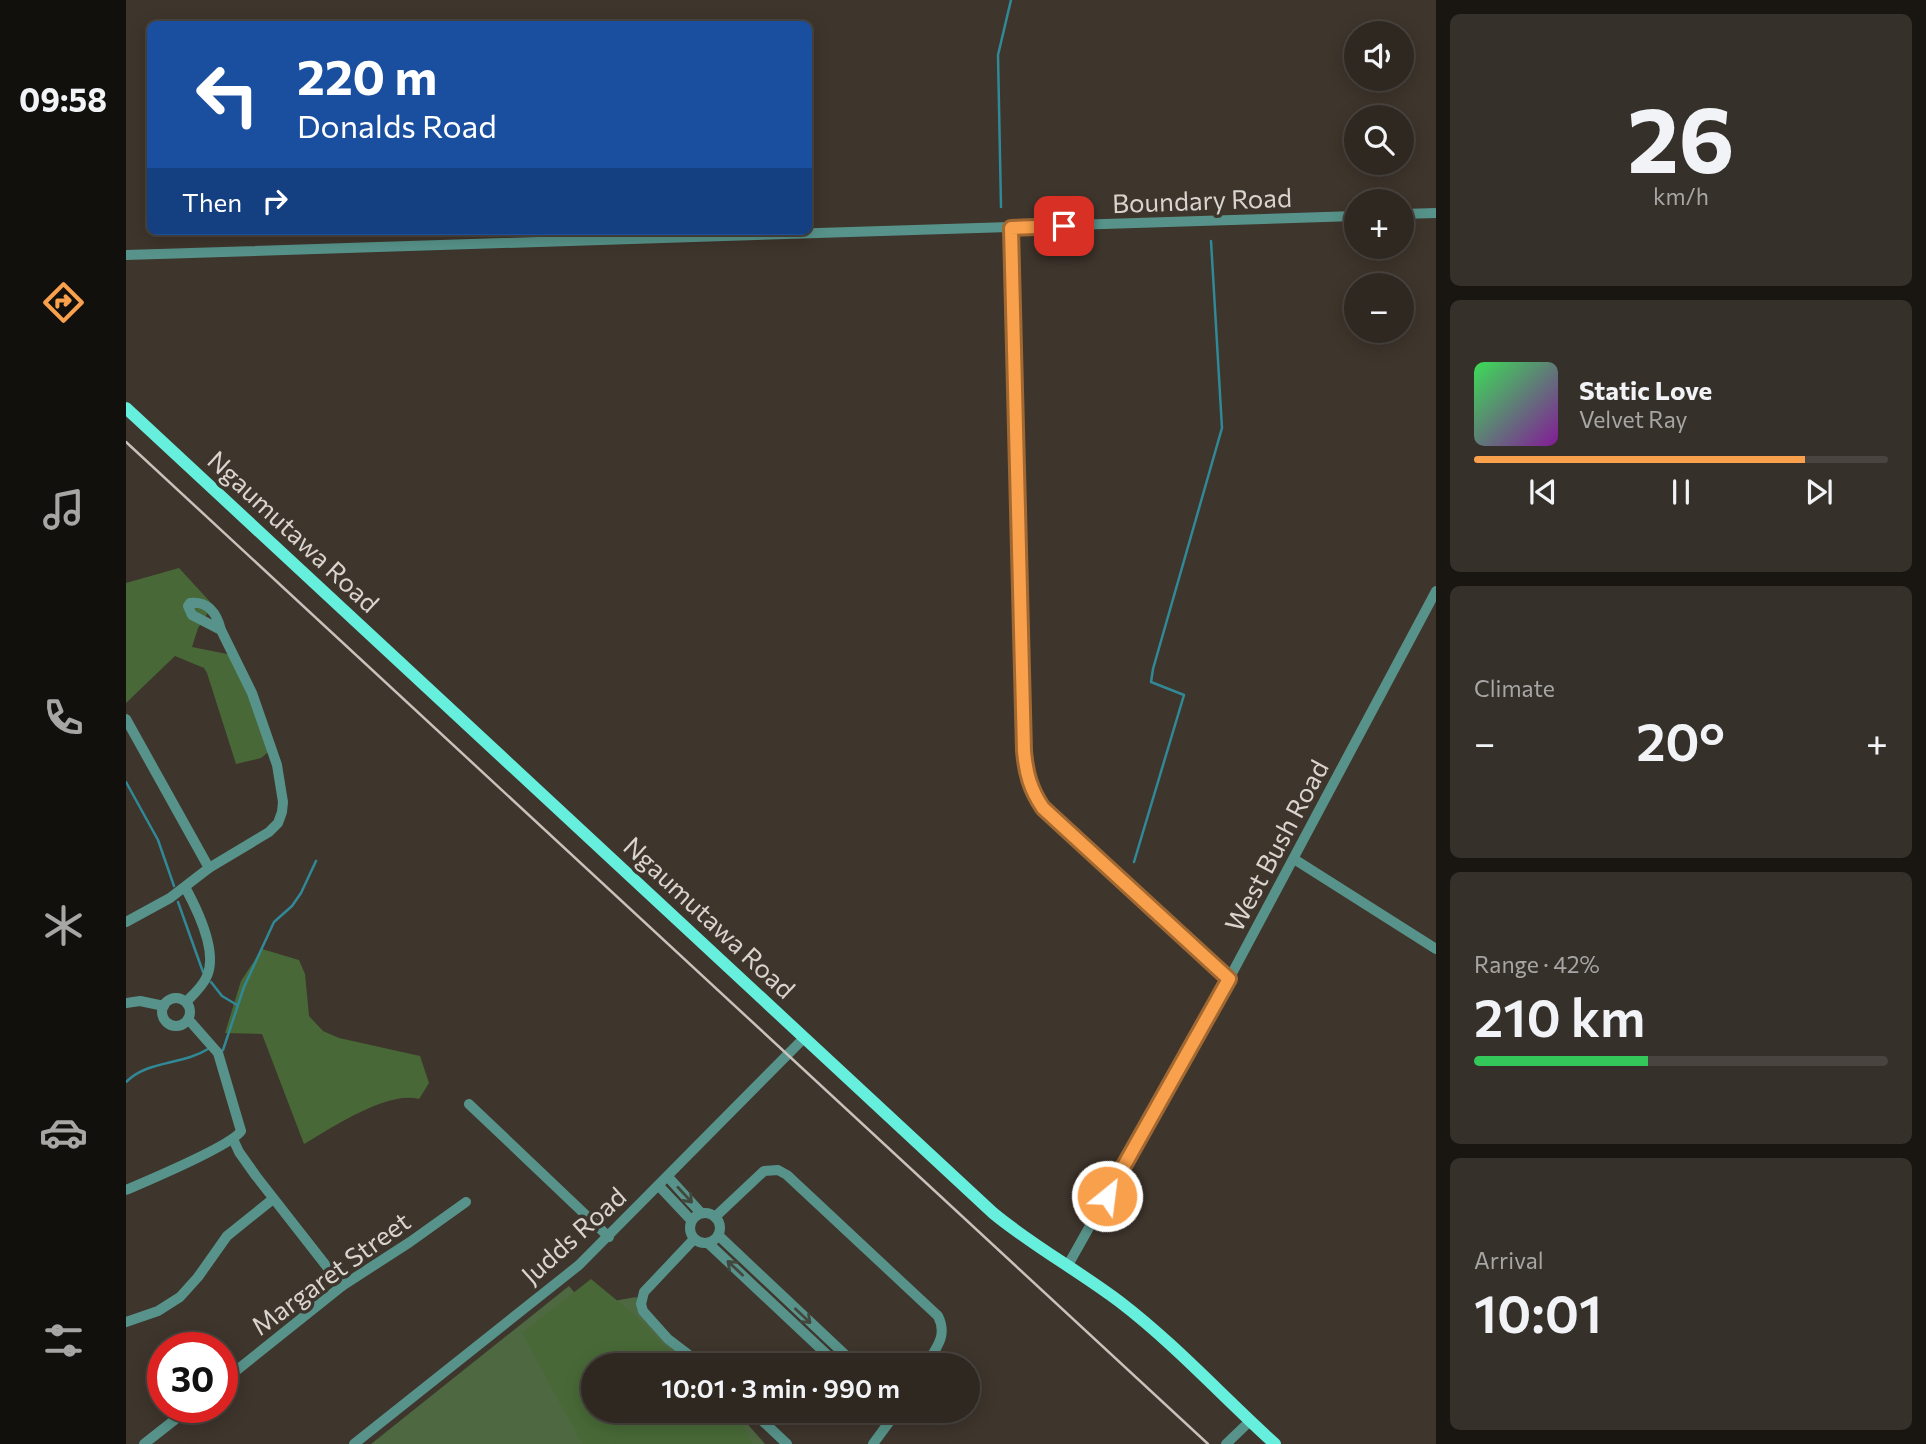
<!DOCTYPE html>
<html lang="en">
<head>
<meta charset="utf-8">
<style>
  :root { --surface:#2e2821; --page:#36302a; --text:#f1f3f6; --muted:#a7a6a5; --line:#49443f; --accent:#f9a04c }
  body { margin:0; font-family:Commissioner,sans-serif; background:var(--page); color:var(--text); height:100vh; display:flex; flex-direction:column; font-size:26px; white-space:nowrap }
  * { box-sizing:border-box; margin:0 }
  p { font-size:23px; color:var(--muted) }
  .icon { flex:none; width:38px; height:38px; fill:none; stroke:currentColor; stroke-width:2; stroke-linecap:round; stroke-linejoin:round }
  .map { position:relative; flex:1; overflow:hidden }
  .drawer { display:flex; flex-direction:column; gap:14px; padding:14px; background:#191612; width:490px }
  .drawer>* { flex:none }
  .top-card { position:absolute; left:21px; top:21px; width:665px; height:214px; border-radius:10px; box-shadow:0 4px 18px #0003,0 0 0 2px var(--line); background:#1a4fa0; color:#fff; overflow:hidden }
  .tools { position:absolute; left:1218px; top:21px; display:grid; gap:14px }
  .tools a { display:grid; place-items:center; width:70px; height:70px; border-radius:50%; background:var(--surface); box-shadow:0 4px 18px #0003,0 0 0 2px var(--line); font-size:35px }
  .speed { position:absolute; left:21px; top:1332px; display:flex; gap:14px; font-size:35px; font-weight:700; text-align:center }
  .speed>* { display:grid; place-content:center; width:91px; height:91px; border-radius:50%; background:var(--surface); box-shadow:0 4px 18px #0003,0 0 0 2px var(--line); line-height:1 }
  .speed .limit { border:10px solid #d22; background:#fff; color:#111 }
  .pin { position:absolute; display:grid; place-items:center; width:60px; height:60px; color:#fff; margin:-30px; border-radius:14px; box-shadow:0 4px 10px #0006 }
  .me { position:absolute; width:77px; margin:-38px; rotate:29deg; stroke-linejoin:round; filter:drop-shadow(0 0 5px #0008) }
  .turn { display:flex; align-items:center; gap:24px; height:147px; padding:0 35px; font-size:32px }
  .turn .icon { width:91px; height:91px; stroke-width:2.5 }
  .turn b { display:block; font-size:49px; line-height:60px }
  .then { display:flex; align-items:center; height:66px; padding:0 35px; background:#0003; gap:14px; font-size:26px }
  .big { font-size:52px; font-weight:600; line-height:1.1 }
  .drawer .card { flex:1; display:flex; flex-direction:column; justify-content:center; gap:10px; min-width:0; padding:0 24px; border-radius:10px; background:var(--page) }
  .drawer .dial { align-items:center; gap:0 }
  .dial b { font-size:91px; line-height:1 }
  .song { display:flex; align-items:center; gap:21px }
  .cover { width:84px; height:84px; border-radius:10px; background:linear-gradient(135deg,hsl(130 70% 55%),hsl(290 70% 35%)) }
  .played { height:7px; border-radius:4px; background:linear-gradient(90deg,var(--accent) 80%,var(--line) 80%) }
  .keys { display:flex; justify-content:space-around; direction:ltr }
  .heat { display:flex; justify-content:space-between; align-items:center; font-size:38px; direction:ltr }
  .charge { height:10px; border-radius:5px; background:linear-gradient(90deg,#34c759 42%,var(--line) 0) }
  .trip { position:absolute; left:455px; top:1353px; width:399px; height:70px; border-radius:35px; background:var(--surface); box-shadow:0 4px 18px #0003,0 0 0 2px var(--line); font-weight:600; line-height:70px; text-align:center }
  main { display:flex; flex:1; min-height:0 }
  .dock { display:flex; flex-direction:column; width:126px; justify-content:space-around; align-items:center; background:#12100d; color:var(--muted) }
  .dock .icon { width:49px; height:49px }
  .dock .current { color:var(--accent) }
  .dock b { font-size:32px; color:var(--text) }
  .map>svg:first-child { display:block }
  .green { fill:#4e6841 }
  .forest { fill:#486937 }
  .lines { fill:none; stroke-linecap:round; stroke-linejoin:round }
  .stream { stroke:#318897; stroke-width:2.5 }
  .minor { stroke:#57938a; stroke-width:10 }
  .major { stroke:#66efdd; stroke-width:12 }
  .rail { stroke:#c8c2bc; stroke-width:2.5 }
  .oneway { stroke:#43483f }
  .route-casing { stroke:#a26831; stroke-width:18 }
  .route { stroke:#f9a04c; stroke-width:12 }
  .labels { text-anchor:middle; stroke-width:7; stroke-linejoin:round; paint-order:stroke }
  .street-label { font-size:26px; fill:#dad4cf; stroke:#3e352c }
</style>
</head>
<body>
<main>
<nav class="dock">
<b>09:58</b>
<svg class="icon current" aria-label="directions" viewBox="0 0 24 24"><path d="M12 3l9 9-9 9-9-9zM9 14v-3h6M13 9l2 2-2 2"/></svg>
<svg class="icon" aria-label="music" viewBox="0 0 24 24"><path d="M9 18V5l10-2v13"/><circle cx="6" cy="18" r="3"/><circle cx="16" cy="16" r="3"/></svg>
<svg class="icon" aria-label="phone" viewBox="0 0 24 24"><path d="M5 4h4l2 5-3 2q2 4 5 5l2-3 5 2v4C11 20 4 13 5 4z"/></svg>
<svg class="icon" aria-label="climate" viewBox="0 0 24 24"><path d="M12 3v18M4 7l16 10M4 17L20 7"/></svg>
<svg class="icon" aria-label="car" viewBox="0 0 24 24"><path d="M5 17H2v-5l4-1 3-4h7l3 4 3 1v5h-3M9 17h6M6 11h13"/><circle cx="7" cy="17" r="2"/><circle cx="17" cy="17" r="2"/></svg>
<svg class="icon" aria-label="filters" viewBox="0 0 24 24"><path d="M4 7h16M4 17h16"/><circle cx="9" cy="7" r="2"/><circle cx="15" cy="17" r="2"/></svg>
</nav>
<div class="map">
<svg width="1310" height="1444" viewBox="0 0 1310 1444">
  <rect width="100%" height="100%" fill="#3e352c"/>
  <!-- green -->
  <path class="green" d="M 443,1286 L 469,1317 L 488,1301 L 510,1297 L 570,1365 L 467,1365 L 467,1410 L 610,1411 L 639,1444 L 245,1444 Z"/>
  <!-- forest -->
  <g class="forest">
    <path d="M 53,568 L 87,605 L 72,628 L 66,647 L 106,655 L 146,749 L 135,758 L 110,764 L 81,673 L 78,668 L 49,656 L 0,703 L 0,583 Z"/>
    <path d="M 136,949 L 173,960 L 179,974 L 183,1016 L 197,1031 L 213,1038 L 294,1056 L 303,1083 L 293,1099 C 262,1090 205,1128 178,1144 L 136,1034 L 99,1033 L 115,981 Z"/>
    <path d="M 465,1279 L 511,1317 L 557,1365 L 467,1365 L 467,1410 L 601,1411 L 620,1430 L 626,1444 L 456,1444 L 396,1333 Z"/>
  </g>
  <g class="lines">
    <!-- stream -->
    <g class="stream">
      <path d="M 875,207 L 872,55 L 885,0"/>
      <path d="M 0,782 L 32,840 L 48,886"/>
      <path d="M 1008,862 L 1058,695 L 1025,682 L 1027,669 L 1096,428 L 1085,241"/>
      <path d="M 52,902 L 77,972"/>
      <path d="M 85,982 L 96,996 L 111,1005"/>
      <path d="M 97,1050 L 118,987 L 148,922 L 166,906 L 175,893 L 190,861"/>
      <path d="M 0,1082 C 22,1060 57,1065 82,1049"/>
    </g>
    <!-- minor -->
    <g class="minor">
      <path d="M 1276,214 L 1310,213"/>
      <path d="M 885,228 L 898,751 C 900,773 904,789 917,808 L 1103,979"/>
      <path d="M 0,255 L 1230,216"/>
      <path d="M 0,719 L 83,868"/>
      <path d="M 1168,859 L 1310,949"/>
      <path d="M 59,887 C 71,909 92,951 81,976 C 77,986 67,995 60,1002"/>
      <path d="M 0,922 L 44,898 L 83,868 L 143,832 L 152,823 L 156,812 L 157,802 L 151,765 L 126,693 L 95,630 L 66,615 L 62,606 L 64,603 C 83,601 91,614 95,630"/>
      <circle cx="50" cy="1012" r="14"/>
      <path d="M 0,1003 L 14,1001 L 38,1006"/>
      <path d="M 343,1104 L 483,1237"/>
      <path d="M 107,1139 L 113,1152 L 130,1176 L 216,1286"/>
      <path d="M 542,1177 L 575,1213"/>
      <path d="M 533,1186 L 565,1220"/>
      <path d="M 0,1190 C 21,1181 105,1146 115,1131 L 92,1053 L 62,1019"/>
      <circle cx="579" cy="1228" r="15"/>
      <path d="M 589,1217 L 638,1171 L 652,1170 L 661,1175 L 812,1316 C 822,1336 810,1348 800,1365"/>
      <path d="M 592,1235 L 730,1365"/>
      <path d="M 568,1239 L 518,1292 L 515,1304 L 517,1311 L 542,1339 L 576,1365"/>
      <path d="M 582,1243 L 712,1365"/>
      <path d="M 942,1265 L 1103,979 L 1310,591"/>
      <path d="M 0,1322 L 32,1311 L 54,1297 L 72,1277 L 101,1236 L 147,1199"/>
      <path d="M 96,1382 L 216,1286 L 284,1242 L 340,1202"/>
      <path d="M 625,1410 L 661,1444"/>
      <path d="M 18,1444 L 65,1407"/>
      <path d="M 228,1444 L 453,1265 L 678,1038"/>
      <path d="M 747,1444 L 772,1410"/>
      <path d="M 1100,1444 L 1124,1421"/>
    </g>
    <!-- major -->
    <path class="major" d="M 0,408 L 867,1213 C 907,1246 953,1271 994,1302 C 1050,1345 1097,1397 1149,1444"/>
    <!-- rail -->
    <path class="rail" d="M 0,442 L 1082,1444"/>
  </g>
  <!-- one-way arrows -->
  <defs><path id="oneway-shaft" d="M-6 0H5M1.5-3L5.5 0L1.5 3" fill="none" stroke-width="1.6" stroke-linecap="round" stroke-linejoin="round" transform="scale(1.75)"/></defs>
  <g class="oneway">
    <use href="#oneway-shaft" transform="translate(559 1195) rotate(47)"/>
    <use href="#oneway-shaft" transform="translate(609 1268) rotate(-137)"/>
    <use href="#oneway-shaft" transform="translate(677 1316) rotate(43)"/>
  </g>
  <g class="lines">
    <!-- route casing -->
    <g class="route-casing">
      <path id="route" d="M 938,226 L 885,228 L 898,751 C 900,773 904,789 917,808 L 1103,979 L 981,1196"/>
    </g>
    <!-- route -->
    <use href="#route" class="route"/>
  </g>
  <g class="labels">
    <!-- street labels -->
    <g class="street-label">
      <text transform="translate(1076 201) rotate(-2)" y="9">Boundary Road</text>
      <text transform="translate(167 532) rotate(43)" y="9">Ngaumutawa Road</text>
      <text transform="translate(1151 846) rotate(-62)" y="9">West Bush Road</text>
      <text transform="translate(583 918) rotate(43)" y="9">Ngaumutawa Road</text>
      <text transform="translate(448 1236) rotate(-42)" y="9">Judds Road</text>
      <text transform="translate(205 1274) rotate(-36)" y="9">Margaret Street</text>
    </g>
  </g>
</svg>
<div class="tools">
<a><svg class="icon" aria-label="sound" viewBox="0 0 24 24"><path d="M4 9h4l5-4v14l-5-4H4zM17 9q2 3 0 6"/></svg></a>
<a><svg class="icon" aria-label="search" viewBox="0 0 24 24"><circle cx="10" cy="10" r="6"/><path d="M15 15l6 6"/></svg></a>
<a>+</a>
<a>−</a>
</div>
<div class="speed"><div class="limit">30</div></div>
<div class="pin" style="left:938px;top:226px;background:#d93025"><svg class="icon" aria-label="arrive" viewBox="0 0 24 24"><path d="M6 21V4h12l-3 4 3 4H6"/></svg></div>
<svg class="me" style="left:981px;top:1196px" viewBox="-20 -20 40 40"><circle r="17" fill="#f9a04c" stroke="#fff" stroke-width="3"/><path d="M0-11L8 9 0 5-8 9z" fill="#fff"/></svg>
<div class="trip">10:01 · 3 min · 990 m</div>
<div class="top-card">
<div class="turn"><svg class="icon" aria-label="left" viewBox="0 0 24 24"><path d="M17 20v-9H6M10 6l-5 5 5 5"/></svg><div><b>220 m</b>Donalds Road</div></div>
<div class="then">Then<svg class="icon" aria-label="right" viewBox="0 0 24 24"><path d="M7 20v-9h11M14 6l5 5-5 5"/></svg></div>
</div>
</div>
<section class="drawer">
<div class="card dial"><b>26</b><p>km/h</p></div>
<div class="card">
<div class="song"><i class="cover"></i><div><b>Static Love</b><p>Velvet Ray</p></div></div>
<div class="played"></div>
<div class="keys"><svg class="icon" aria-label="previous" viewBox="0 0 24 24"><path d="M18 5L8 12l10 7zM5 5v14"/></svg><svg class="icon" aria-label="pause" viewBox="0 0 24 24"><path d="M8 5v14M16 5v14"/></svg><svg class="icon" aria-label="next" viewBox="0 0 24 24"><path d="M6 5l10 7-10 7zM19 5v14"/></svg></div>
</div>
<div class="card"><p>Climate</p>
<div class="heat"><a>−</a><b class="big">20°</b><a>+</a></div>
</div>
<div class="card"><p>Range · 42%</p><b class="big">210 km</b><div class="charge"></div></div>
<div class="card"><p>Arrival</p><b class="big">10:01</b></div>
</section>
</main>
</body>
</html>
